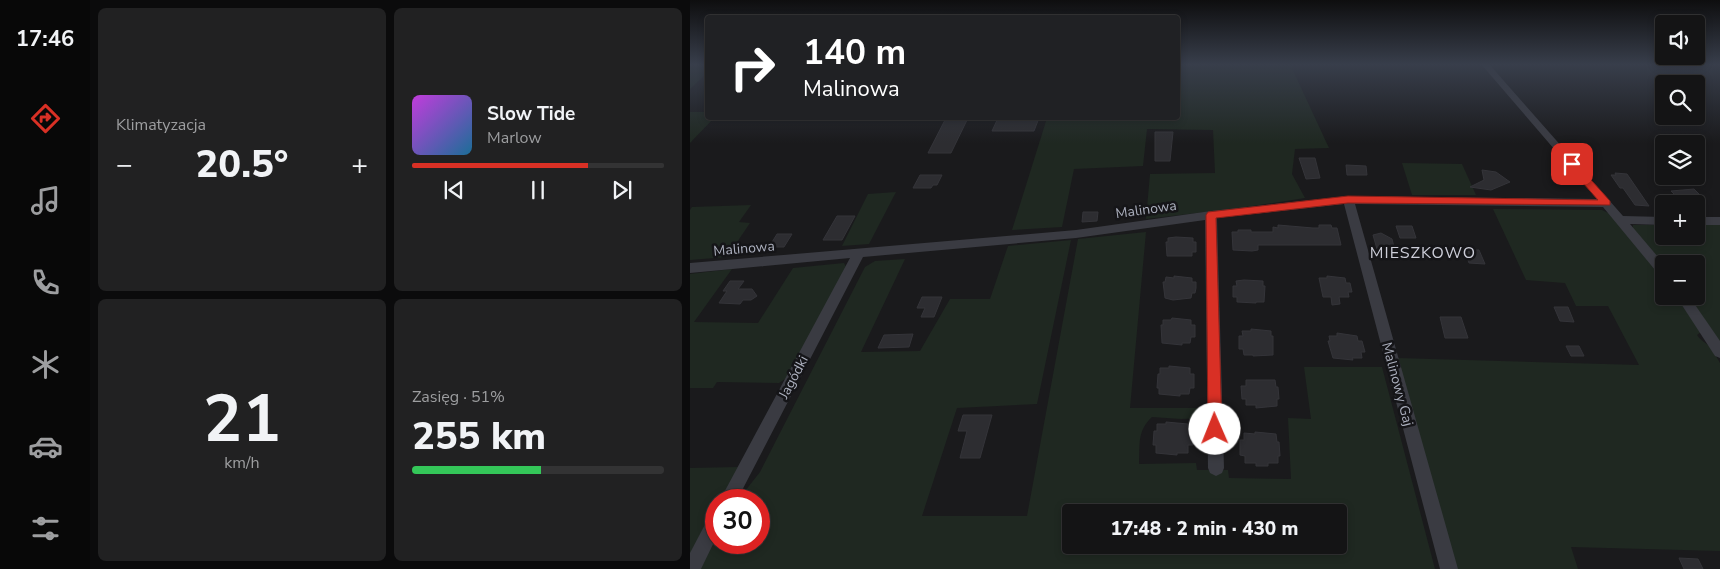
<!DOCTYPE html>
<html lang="pl">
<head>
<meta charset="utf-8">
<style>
  :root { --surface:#141415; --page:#212122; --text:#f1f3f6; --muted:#9d9ea0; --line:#333334; --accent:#d93025 }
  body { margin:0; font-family:"Nunito Sans",sans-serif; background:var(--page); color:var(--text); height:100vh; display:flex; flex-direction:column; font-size:19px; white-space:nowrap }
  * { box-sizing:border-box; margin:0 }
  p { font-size:16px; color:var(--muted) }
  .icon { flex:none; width:28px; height:28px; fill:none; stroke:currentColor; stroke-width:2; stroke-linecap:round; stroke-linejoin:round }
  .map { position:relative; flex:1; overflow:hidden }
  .panel { display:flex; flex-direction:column; gap:8px; padding:8px; background:#0b0b0c; width:600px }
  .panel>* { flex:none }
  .banner { position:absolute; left:15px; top:15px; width:475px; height:105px; border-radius:5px; box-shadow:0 2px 8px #0003,0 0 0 1px var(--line); background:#202124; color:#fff; overflow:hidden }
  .buttons { position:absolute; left:965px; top:15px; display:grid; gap:10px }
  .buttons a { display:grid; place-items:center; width:50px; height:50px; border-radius:5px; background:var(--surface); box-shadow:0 2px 8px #0003,0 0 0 1px var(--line); font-size:25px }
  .speed { position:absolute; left:15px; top:489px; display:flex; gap:10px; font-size:25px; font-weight:700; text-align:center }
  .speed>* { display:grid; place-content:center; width:65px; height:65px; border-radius:50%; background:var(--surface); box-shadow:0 2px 8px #0003,0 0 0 1px var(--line); line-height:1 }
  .speed .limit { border:8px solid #d22; background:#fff; color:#111 }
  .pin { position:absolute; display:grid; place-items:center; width:42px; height:42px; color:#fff; margin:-21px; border-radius:10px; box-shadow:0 2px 8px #0006 }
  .me { position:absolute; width:55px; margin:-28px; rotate:359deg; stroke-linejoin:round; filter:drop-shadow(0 0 4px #0008) }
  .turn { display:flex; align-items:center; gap:18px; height:105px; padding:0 15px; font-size:22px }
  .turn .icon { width:65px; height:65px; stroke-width:2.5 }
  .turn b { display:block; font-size:35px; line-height:42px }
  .big { font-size:38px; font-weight:800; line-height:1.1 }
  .panel .card { flex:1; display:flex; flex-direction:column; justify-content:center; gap:8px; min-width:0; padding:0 18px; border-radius:8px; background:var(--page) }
  .panel .dial { align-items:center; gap:0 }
  .dial b { font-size:65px; line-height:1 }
  .song { display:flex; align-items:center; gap:15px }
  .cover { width:60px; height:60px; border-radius:8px; background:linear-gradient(135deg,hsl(290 70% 55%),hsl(200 70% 35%)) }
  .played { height:5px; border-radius:2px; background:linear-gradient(90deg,var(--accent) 70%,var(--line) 70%) }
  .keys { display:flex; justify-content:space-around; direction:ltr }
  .heat { display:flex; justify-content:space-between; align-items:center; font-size:28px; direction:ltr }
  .charge { height:8px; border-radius:4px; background:linear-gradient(90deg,#34c759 51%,var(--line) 0) }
  .panel .tiles { flex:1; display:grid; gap:8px; grid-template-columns:repeat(2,1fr) }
  .trip { position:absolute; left:372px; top:504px; width:285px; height:50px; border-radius:5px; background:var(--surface); box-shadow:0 2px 8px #0003,0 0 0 1px var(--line); font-weight:800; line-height:50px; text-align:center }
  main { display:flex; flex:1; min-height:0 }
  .tabs { display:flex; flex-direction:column; width:90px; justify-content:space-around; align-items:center; background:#080808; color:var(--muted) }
  .tabs .icon { width:35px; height:35px }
  .tabs .current { color:var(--accent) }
  .tabs b { font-size:22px; color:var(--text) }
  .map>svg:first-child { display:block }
  .green { fill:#1f2821; fill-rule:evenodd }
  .building { fill:#2d2d31; stroke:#343439 }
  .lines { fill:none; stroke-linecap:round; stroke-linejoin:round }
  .street { fill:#3a3b42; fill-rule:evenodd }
  .route { fill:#d93025; stroke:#8d1f18 }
  .labels { text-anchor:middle; stroke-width:5; stroke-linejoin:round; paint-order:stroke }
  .street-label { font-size:14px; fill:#abafbd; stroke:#151518 }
  .quarter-label { font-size:16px; letter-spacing:1px; fill:#cdced9; stroke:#151518 }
</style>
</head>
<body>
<main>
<nav class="tabs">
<b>17:46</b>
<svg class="icon current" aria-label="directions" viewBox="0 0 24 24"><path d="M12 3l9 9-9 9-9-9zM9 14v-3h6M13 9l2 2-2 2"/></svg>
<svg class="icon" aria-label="music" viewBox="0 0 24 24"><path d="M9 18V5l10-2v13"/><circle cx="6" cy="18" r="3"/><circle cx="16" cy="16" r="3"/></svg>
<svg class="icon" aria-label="phone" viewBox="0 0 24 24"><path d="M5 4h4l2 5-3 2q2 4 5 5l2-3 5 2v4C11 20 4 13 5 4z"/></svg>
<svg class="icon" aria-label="climate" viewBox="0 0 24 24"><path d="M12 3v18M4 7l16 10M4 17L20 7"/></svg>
<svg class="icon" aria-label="car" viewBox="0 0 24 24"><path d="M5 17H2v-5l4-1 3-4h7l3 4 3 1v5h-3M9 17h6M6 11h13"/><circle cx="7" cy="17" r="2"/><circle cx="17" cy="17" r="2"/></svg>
<svg class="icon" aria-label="filters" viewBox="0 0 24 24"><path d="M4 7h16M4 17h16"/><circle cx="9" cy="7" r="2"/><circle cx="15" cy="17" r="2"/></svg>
</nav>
<section class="panel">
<div class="tiles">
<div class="card"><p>Klimatyzacja</p>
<div class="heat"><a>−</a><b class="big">20.5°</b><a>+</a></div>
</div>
<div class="card">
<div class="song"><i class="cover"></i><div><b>Slow Tide</b><p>Marlow</p></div></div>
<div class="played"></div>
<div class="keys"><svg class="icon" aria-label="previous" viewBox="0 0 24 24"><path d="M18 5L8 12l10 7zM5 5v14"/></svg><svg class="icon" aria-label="pause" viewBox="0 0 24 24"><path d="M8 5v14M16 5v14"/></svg><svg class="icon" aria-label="next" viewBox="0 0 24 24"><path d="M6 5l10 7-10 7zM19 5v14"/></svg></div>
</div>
<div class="card dial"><b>21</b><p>km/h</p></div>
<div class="card"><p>Zasięg · 51%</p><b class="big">255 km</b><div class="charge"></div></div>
</div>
</section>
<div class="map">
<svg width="1030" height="569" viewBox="0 0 1030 569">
  <rect width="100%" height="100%" fill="#1a1a1c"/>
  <!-- green -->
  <g class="green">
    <path d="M 0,64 L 18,64 L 17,73 L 0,89 Z"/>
    <path d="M 488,64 L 600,64 L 639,148 L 605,149 L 602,174 L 615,198 L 550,208 L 456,219 L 460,174 L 525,173 L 523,130 L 457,129 L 453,166 L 384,169 L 372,227 L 322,230 L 357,118 L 488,118 Z"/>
    <path d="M 0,112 L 17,112 L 18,118 L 24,118 L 0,143 Z"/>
    <path d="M 712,163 L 772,164 L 786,195 L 722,195 Z"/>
    <path d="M 206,192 L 179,244 L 152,246 L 178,194 Z"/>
    <path d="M 61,205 L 49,222 L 60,223 L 37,257 L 0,260 L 0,210 L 2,207 Z"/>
    <path d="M 803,209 L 912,210 L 920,214 L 974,280 L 974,296 L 986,296 L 1011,332 L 1007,335 C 1011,341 1015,342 1020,347 C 1024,352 1027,358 1030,363 L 1030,551 L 881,547 L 888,569 L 766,569 L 707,358 L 949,365 L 918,306 L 886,306 L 875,283 L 836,280 Z"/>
    <path d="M 943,225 L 974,225 L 974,236 L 1006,236 L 1006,225 L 1030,225 L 1030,344 L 996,296 L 1006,296 L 1006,264 L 974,264 L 943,232 Z"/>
    <path d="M 456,232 L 440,408 L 515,408 L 514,418 L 491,419 L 462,417 C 447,431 450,444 449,464 L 506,463 L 507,470 L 538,470 L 539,478 L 601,479 L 598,418 L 621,419 L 614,367 L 692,367 L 745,569 L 6,569 L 26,533 L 26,542 L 69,542 L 69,500 L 48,500 L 70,472 L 175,267 L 185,261 L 215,259 L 171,352 L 230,351 L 260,299 L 300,299 L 318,246 L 381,240 L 347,404 L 267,408 L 232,516 L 337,516 L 388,239 ZM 381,512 L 649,512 L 649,545 L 381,545 Z"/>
    <path d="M 154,263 L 157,269 L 98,377 L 89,383 L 27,382 L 23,388 L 0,388 L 0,274 L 42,269 L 4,322 L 68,323 L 103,268 Z"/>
    <path d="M 49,467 L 31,500 L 26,500 L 26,509 L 0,557 L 0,468 Z"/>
  </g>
  <!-- building -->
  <g class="building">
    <path d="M 256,118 L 278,118 L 261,153 L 238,153 Z"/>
    <path d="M 308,118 L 349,118 L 344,131 L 302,131 Z"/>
    <path d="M 465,132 L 483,132 L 480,161 L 465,161 Z"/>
    <path d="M 609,158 L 625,158 L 630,178 L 616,179 Z"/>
    <path d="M 656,165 L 676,166 L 677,175 L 657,175 Z"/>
    <path d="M 792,170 L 806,172 L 820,182 L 801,190 L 780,187 L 794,180 Z"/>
    <path d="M 925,173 L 937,174 L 959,206 L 945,205 L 933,188 L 930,188 L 921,175 L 926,175 Z"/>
    <path d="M 230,175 L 252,175 L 247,185 L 243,185 L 241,188 L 223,188 Z"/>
    <path d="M 1004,189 L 1013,198 L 990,200 L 981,191 Z"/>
    <path d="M 393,212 L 408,212 L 407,221 L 392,222 Z"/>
    <path d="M 147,216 L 165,216 L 152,240 L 133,240 Z"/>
    <path d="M 588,225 L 623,228 L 629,228 L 629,225 L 641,225 L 642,228 L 647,228 L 651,245 L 568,245 L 568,250 L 562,251 L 543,250 L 542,232 L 548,232 L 548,230 L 561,230 L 561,232 L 583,232 L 583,227 L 588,228 Z"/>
    <path d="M 706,226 L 722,226 L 726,238 L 710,238 Z"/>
    <path d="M 691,233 L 702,239 L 704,247 L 701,250 L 687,249 L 683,235 Z"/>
    <path d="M 87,234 L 102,234 L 94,247 L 79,247 Z"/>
    <path d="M 486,237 L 503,238 L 503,242 L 506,242 L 506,252 L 502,252 L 502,256 L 477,256 L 476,242 L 478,242 L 478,238 Z"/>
    <path d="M 774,250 L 789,250 L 795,264 L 779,263 Z"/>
    <path d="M 484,276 L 502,278 L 502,282 L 506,282 L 506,288 L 505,293 L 502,293 L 501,298 L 483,300 L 475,298 L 473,282 L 475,282 L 476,277 L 484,278 Z"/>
    <path d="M 637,276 L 655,278 L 656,283 L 660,283 L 662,292 L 658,292 L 659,297 L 649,297 L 650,304 L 642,305 L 641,297 L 633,297 L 629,278 L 637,278 Z"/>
    <path d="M 554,280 L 573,281 L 573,286 L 575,286 L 574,302 L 566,302 L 566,303 L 547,302 L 547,297 L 543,297 L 543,286 L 547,286 L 546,281 Z"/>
    <path d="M 40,281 L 54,281 L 48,289 L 62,289 L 67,296 L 61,300 L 53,300 L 50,304 L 29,303 L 37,291 L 33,291 Z"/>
    <path d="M 232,297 L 252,297 L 244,317 L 231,317 L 235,308 L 227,308 Z"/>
    <path d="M 864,307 L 878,307 L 884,322 L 870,321 Z"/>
    <path d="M 750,317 L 771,317 L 778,338 L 755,338 Z"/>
    <path d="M 482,318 L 501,320 L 501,325 L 505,325 L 505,337 L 501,337 L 500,343 L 492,343 L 492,345 L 472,343 L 471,325 L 473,325 L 473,320 L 481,320 Z"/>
    <path d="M 561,329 L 581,331 L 581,336 L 583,336 L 583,355 L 563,356 L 563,355 L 554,355 L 553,349 L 549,349 L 549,336 L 553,336 L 552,331 L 561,331 Z"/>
    <path d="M 647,333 L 667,336 L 668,341 L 672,341 L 675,352 L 671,352 L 672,358 L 662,358 L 663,360 L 643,358 L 638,341 L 640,341 L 639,336 L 647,336 Z"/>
    <path d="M 223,334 L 219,347 L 188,348 L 194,335 Z"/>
    <path d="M 876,346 L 889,346 L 894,356 L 881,356 Z"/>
    <path d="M 479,366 L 500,368 L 500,374 L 504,374 L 504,388 L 500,388 L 499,394 L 490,394 L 490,396 L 469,394 L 469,388 L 467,388 L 468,374 L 470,374 L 470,368 L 479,368 Z"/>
    <path d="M 556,380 L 585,380 L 586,387 L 588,387 L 589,399 L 587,399 L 587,406 L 566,408 L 566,405 L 556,405 L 556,399 L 552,399 L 551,386 L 556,386 Z"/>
    <path d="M 273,415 L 302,415 L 290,458 L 270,458 L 277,431 L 268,431 Z"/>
    <path d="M 476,422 L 498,424 L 498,431 L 503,431 L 503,445 L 498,445 L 498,453 L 487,453 L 487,455 L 466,453 L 466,445 L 463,445 L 464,431 L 467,431 L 467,424 L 476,424 Z"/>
    <path d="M 565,432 L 586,434 L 587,442 L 589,442 L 590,456 L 588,456 L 588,463 L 578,463 L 578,466 L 566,466 L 566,463 L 555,463 L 555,456 L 550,455 L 550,440 L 554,440 L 554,433 L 565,434 Z"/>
    <path d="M 989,558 L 1008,559 L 1013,569 L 994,569 Z"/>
  </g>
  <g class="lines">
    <!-- street -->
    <g class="street">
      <path d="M 791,64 L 799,64 L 933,216 L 974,217 L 974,225 L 940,224 L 974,264 L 974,278 L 970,276 L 913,207 L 665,204 L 768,569 L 750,569 L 654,204 L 527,218 L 534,468 L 532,473 L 526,476 L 520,473 L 518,468 L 515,220 L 386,238 L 173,257 L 47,500 L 30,500 L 160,258 L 0,273 L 0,263 L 386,230 L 521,211 L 658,196 L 907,199 Z"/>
      <rect x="1006" y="217" width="24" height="8"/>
      <path d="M 986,296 L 999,296 L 1030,341 L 1030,358 L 1025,356 Z"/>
      <path d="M 26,513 L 26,538 L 11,569 L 0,569 L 0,553 L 20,515 Z"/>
    </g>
  </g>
  <!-- sky -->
  <linearGradient id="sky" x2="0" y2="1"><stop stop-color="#0e0e0f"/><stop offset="0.45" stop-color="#383e4b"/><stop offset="1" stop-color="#383e4b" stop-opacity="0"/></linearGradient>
  <rect width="1030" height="143" fill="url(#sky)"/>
  <!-- route -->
  <path class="route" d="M 882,161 L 885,162 L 920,201 L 920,205 L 658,203 L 526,218 L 532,429 L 530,434 L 525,436 L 520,434 L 518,429 L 516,215 L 518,212 L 658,196 L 908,200 L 878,166 L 877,164 Z"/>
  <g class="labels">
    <!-- street labels -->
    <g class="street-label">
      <text transform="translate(456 209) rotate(-8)" y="5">Malinowa</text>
      <text transform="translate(54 248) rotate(-5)" y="5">Malinowa</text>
      <text transform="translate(103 377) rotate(-62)" y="5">Jagódki</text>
      <text transform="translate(708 384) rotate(75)" y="5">Malinowy Gaj</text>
    </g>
    <!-- quarter labels -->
    <g class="quarter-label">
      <text x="733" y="258">MIESZKOWO</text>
    </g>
  </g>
</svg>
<div class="buttons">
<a><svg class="icon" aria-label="sound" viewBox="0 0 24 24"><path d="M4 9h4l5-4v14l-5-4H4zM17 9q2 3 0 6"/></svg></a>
<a><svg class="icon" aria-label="search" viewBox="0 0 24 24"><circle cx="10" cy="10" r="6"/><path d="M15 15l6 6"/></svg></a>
<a><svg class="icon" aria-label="layers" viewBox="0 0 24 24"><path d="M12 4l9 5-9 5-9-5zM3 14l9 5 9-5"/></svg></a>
<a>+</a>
<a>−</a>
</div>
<div class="speed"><div class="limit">30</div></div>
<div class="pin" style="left:882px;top:164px;background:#d93025"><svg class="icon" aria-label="arrive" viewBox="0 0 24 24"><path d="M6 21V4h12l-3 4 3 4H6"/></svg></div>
<svg class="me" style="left:525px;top:429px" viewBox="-20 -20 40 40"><circle r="19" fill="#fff"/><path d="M0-13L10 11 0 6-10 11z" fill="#d93025"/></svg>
<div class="trip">17:48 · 2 min · 430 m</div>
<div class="banner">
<div class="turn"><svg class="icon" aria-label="right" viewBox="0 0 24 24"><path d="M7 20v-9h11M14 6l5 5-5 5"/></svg><div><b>140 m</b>Malinowa</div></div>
</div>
</div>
</main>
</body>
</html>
